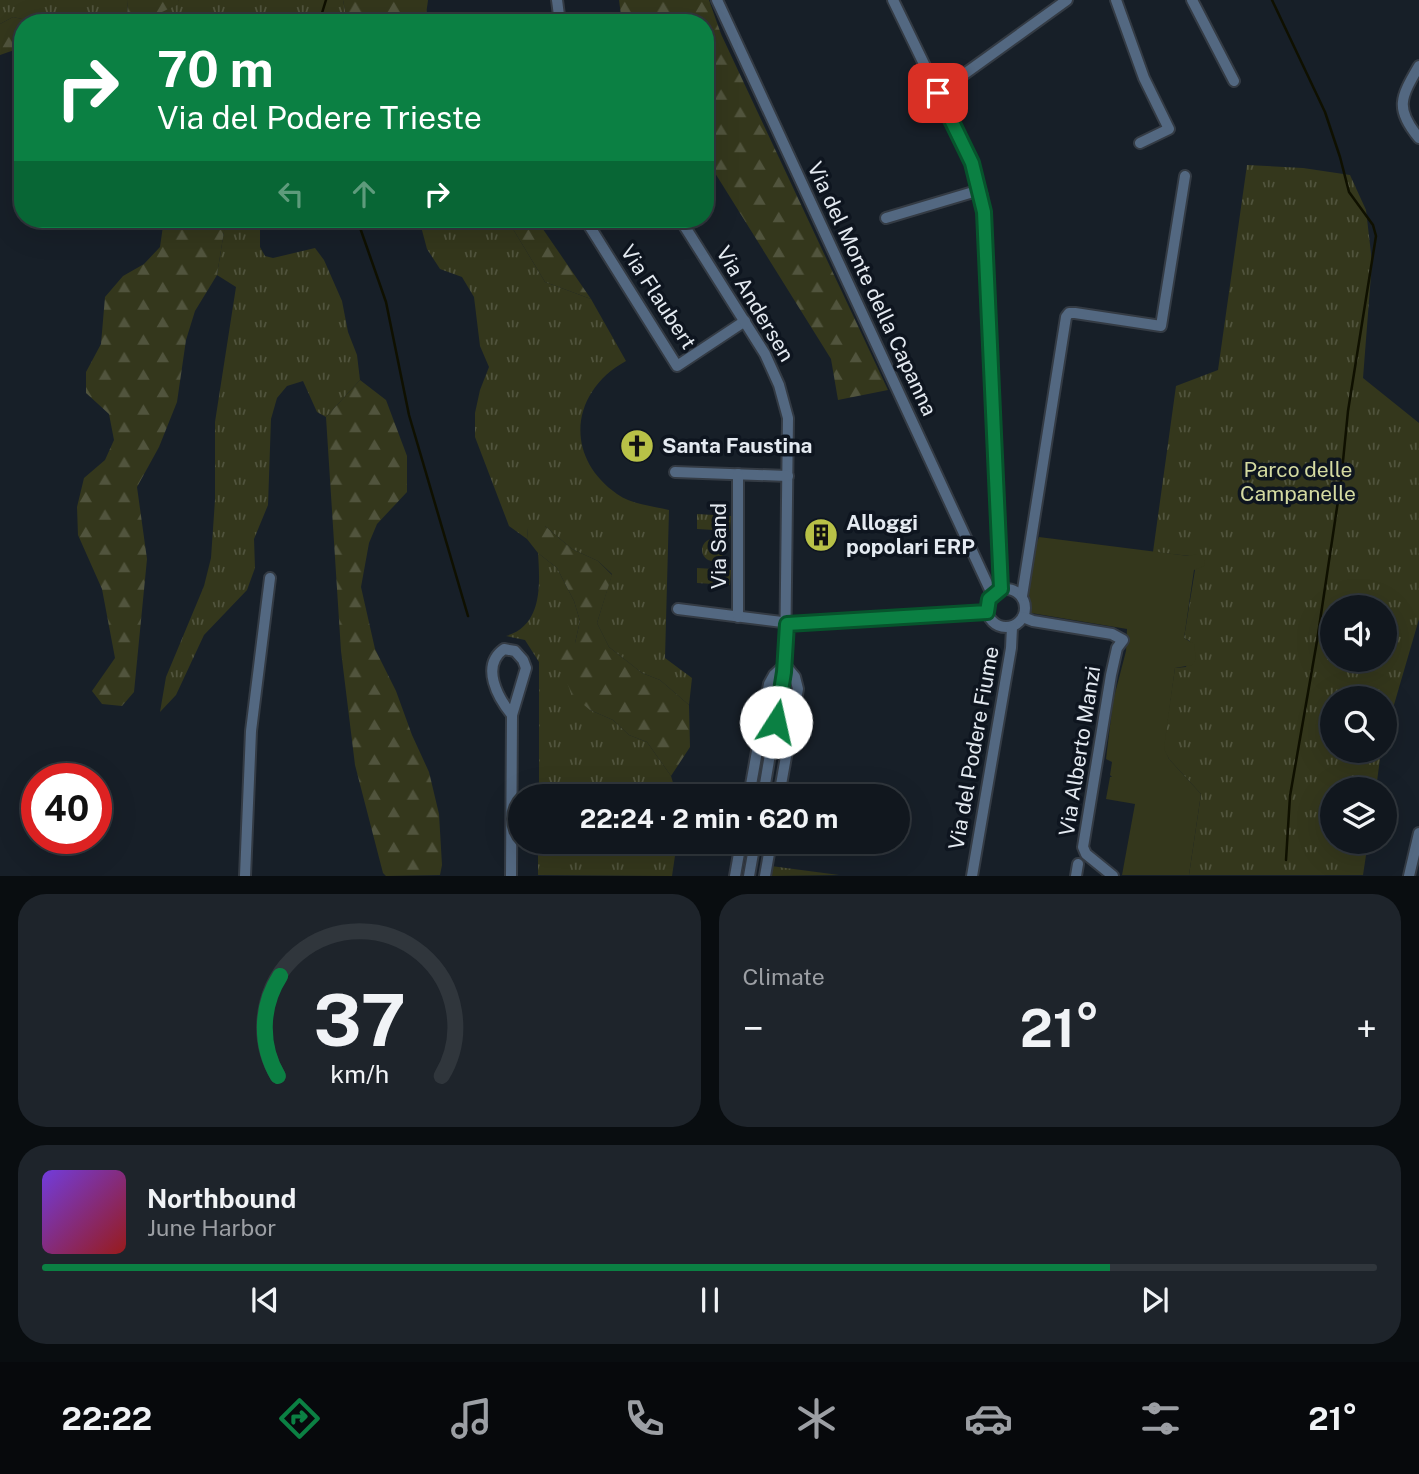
<!DOCTYPE html>
<html lang="en">
<head>
<meta charset="utf-8">
<style>
  :root { --surface:#11171e; --page:#1e242b; --text:#f1f3f6; --muted:#9c9fa4; --line:#30363c; --accent:#0b8043 }
  body { margin:0; font-family:"Public Sans",sans-serif; background:var(--page); color:var(--text); height:100vh; display:flex; flex-direction:column; font-size:26px; white-space:nowrap }
  * { box-sizing:border-box; margin:0 }
  p { font-size:23px; color:var(--muted) }
  .icon { flex:none; width:38px; height:38px; fill:none; stroke:currentColor; stroke-width:2; stroke-linecap:round; stroke-linejoin:round }
  .map { position:relative; height:876px; overflow:hidden }
  .details { display:flex; flex-direction:column; gap:18px; padding:18px; background:#090d10; flex:1 }
  .details>* { flex:none }
  .guide { position:absolute; left:14px; top:14px; width:700px; height:214px; border-radius:28px; box-shadow:0 7px 28px #0002,0 0 0 2px var(--line); background:#0b8043; color:#fff; overflow:hidden }
  .controls { position:absolute; left:1320px; top:595px; display:grid; gap:14px }
  .controls a { display:grid; place-items:center; width:77px; height:77px; border-radius:50%; background:var(--surface); box-shadow:0 7px 28px #0002,0 0 0 2px var(--line); font-size:35px }
  .speed { position:absolute; left:21px; top:763px; display:flex; gap:14px; font-size:35px; font-weight:700; text-align:center }
  .speed>* { display:grid; place-content:center; width:91px; height:91px; border-radius:50%; background:var(--surface); box-shadow:0 7px 28px #0002,0 0 0 2px var(--line); line-height:1 }
  .speed .limit { border:10px solid #d22; background:#fff; color:#111 }
  .pin { position:absolute; display:grid; place-items:center; width:60px; height:60px; color:#fff; margin:-30px; border-radius:14px; box-shadow:0 4px 10px #0006 }
  .me { position:absolute; width:77px; margin:-38px; rotate:10deg; stroke-linejoin:round; filter:drop-shadow(0 0 5px #0008) }
  .turn { display:flex; align-items:center; gap:24px; height:147px; padding:0 28px; font-size:32px }
  .turn .icon { width:91px; height:91px; stroke-width:2.5 }
  .turn b { display:block; font-size:49px; line-height:60px }
  .lanes { display:flex; align-items:center; height:66px; padding:0 28px; background:#0003; justify-content:center; gap:35px; direction:ltr }
  .lanes .off { opacity:.35 }
  .big { font-size:52px; font-weight:700; line-height:1.1 }
  .details .widget { flex:1; display:flex; flex-direction:column; justify-content:center; gap:10px; min-width:0; padding:0 24px; border-radius:28px; background:var(--page) }
  .details .dial { align-items:center; gap:0 }
  .dial svg { height:182px; overflow:visible; fill:none; stroke:var(--line); stroke-width:7; stroke-linecap:round; text-anchor:middle }
  .dial text { fill:var(--text); stroke:none }
  .song { display:flex; align-items:center; gap:21px }
  .cover { width:84px; height:84px; border-radius:10px; background:linear-gradient(135deg,hsl(260 70% 55%),hsl(0 70% 35%)) }
  .played { height:7px; border-radius:4px; background:linear-gradient(90deg,var(--accent) 80%,var(--line) 80%) }
  .keys { display:flex; justify-content:space-around; direction:ltr }
  .heat { display:flex; justify-content:space-between; align-items:center; font-size:38px; direction:ltr }
  .details .tiles { flex:1; display:grid; gap:18px; grid-template-columns:1fr 1fr }
  .widget:last-child { grid-column:span 2 }
  .trip { position:absolute; left:508px; top:784px; width:402px; height:70px; border-radius:35px; background:var(--surface); box-shadow:0 7px 28px #0002,0 0 0 2px var(--line); font-weight:700; line-height:70px; text-align:center }
  .tab-bar { display:flex; height:112px; justify-content:space-around; align-items:center; background:#07090c; color:var(--muted) }
  .tab-bar .icon { width:49px; height:49px }
  .tab-bar .selected { color:var(--accent) }
  .tab-bar b { font-size:32px; color:var(--text) }
  .map>svg:first-child { display:block }
  .grass { fill:url(#grass-tufts); fill-rule:evenodd }
  .forest { fill:url(#forest-firs) }
  .garden { fill:#34371c }
  .lines { fill:none; stroke-linecap:round; stroke-linejoin:round }
  .stream { stroke:#0f1000; stroke-width:2.5 }
  .minor-casing { stroke:#343b44; stroke-width:14 }
  .minor { stroke:#536881; stroke-width:10 }
  .route-casing { stroke:#07532c; stroke-width:18 }
  .route { stroke:#0b8043; stroke-width:12 }
  .labels { text-anchor:middle; stroke-width:7; stroke-linejoin:round; paint-order:stroke }
  .street-label { font-size:21px; fill:#e4eaf1; stroke:#0e151f }
  .poi-label { font-size:21px; font-weight:bold; fill:#e4eaf1; stroke:#0e151f; text-anchor:start }
  .park-label { font-size:21px; fill:#d4daa1; stroke:#0e151f }
</style>
</head>
<body>
<div class="map">
<svg width="1419" height="876" viewBox="0 0 1419 876">
  <defs>
    <pattern id="grass-tufts" width="24" height="20" patternUnits="userSpaceOnUse" patternTransform="scale(1.75)"><rect width="24" height="20" fill="#34371c"/><path d="M3 7l-1-3M5 7V3M7 7l1-3M15 17l-1-3M17 17v-4M19 17l1-3" fill="none" stroke="#51543d"/></pattern>
    <pattern id="forest-firs" width="22" height="20" patternUnits="userSpaceOnUse" patternTransform="scale(1.75)"><rect width="22" height="20" fill="#34371c"/><path d="M5 1l3.5 6h-7zM16 11l3.5 6h-7z" fill="#51543d"/></pattern>
  </defs>
  <rect width="100%" height="100%" fill="#171f28"/>
  <!-- grass -->
  <g class="grass">
    <path d="M 0,0 L 128,0 L 127,18 L 122,23 L 40,23 L 13,17 L 0,24 Z"/>
    <path d="M 178,0 L 343,0 L 346,15 L 356,23 L 150,23 C 155,12 169,10 179,3 Z"/>
    <path d="M 1247,165 L 1303,168 L 1350,175 L 1366,210 L 1372,262 L 1363,378 L 1419,423 L 1419,619 L 1384,739 L 1384,698 L 1332,698 L 1332,751 L 1381,751 L 1376,789 L 1332,789 L 1332,842 L 1368,842 L 1363,875 L 1189,875 L 1201,794 L 1169,759 L 1163,748 L 1175,668 L 1186,667 L 1190,641 L 1184,638 L 1195,570 L 1190,556 L 1153,552 L 1176,386 L 1218,370 ZM 1332,607 L 1384,607 L 1384,660 L 1332,660 Z"/>
    <path d="M 226,219 L 260,219 L 260,247 L 265,256 L 273,258 L 315,248 L 324,260 L 342,301 L 348,332 L 357,355 L 360,380 L 326,417 L 317,412 L 303,381 L 287,386 L 277,398 L 271,419 L 268,505 L 254,539 L 255,568 L 247,590 L 204,635 L 176,695 L 160,712 L 166,677 L 204,586 L 211,558 L 215,500 L 215,422 L 236,287 L 217,275 Z"/>
    <path d="M 419,219 L 457,219 L 468,228 L 482,224 L 490,219 L 507,219 L 545,282 L 591,299 L 626,361 C 571,391 563,456 617,494 C 631,504 652,506 669,510 L 665,658 L 692,678 L 689,705 L 660,680 L 642,673 L 609,647 L 597,623 L 612,574 L 598,561 L 572,549 L 545,526 L 528,528 L 527,539 L 509,526 L 475,437 L 475,413 L 480,390 L 489,367 L 480,346 L 474,297 L 462,277 L 440,269 L 427,249 Z"/>
    <path d="M 697,514 L 731,516 L 730,531 L 697,529 Z"/>
    <circle cx="713" cy="550" r="11"/>
    <path d="M 538,553 L 557,568 L 574,601 L 580,621 L 575,643 L 590,710 L 613,720 L 629,735 L 647,742 L 671,776 L 677,796 L 539,796 L 539,662 L 525,640 L 506,636 C 543,625 540,584 538,553 Z"/>
    <path d="M 697,568 L 731,570 L 730,585 L 697,583 Z"/>
    <path d="M 538,842 L 677,842 L 672,876 L 538,875 Z"/>
    <path d="M 771,866 L 839,875 L 768,876 Z"/>
  </g>
  <!-- forest -->
  <g class="forest">
    <path d="M 128,0 L 178,0 L 180,3 C 170,10 155,12 150,23 L 122,23 L 127,18 Z"/>
    <path d="M 343,0 L 428,0 L 425,23 L 356,23 L 346,15 Z"/>
    <path d="M 619,0 L 709,0 L 721,34 L 888,390 L 838,400 L 831,359 L 705,157 L 705,23 L 622,23 Z"/>
    <path d="M 13,17 L 40,23 L 23,23 L 23,47 L 0,55 L 0,24 Z"/>
    <path d="M 164,219 L 226,219 L 217,275 L 195,311 L 186,340 L 177,402 L 159,447 L 137,487 L 147,559 L 134,692 L 122,706 L 102,704 L 92,691 L 115,658 L 102,589 L 78,535 L 77,507 L 84,478 L 105,460 L 114,440 L 109,414 L 86,393 L 86,372 L 101,344 L 105,297 L 123,276 L 144,264 L 160,247 Z"/>
    <path d="M 507,219 L 536,219 L 591,299 L 545,282 Z"/>
    <path d="M 360,380 L 386,400 L 407,456 L 407,492 L 377,524 L 369,543 L 361,587 L 375,649 L 396,691 L 412,735 L 429,772 L 439,814 L 442,865 L 440,875 L 386,876 L 383,873 L 355,765 L 341,651 L 326,417 Z"/>
    <path d="M 534,522 L 545,526 L 572,549 L 598,561 L 612,575 L 597,623 L 609,647 L 642,673 L 660,680 L 689,705 L 690,747 L 671,776 L 647,742 L 629,735 L 613,720 L 590,710 L 572,695 L 561,668 L 559,652 L 575,643 L 580,621 L 574,601 L 557,568 L 538,553 L 527,539 L 528,528 Z"/>
  </g>
  <!-- garden -->
  <path class="garden" d="M 1039,537 L 1189,556 L 1197,554 L 1205,560 L 1204,566 L 1194,570 L 1184,638 L 1194,644 L 1196,659 L 1192,665 L 1175,668 L 1164,748 L 1169,759 L 1201,794 L 1189,875 L 1122,875 L 1135,804 L 1106,799 L 1110,777 L 1112,777 L 1110,775 L 1112,762 L 1106,759 L 1113,701 L 1126,651 L 1127,629 L 1031,613 C 1026,590 1030,559 1039,537 Z"/>
  <g class="lines">
    <!-- stream -->
    <g class="stream">
      <path d="M 1272,0 L 1325,112 L 1340,157 L 1349,192 L 1373,225 L 1376,236 L 1348,411 L 1341,481 L 1317,641 L 1290,796 L 1286,860"/>
      <path d="M 325,23 L 322,13 L 326,0"/>
      <path d="M 357,219 L 386,302 L 409,415 L 468,616"/>
    </g>
    <!-- minor casing -->
    <g class="minor-casing">
      <g id="minor">
        <path d="M 557,0 L 560,23"/>
        <path d="M 717,0 L 992,594"/>
        <path d="M 893,0 L 972,163 L 982,196 L 1001,589"/>
        <path d="M 1116,0 L 1144,78 L 1169,129 L 1140,143"/>
        <path d="M 1192,0 L 1234,81"/>
        <path d="M 1419,66 C 1401,97 1394,108 1419,138"/>
        <path d="M 938,93 L 1067,0"/>
        <path d="M 886,218 L 980,190"/>
        <path d="M 585,219 L 677,366 L 745,321"/>
        <path d="M 680,219 L 765,354 L 779,385 L 788,418 L 785,665 L 763,796"/>
        <path d="M 675,472 L 788,476"/>
        <circle cx="1006" cy="608" r="19"/>
        <path d="M 1022,596 L 1066,317 L 1069,313 L 1075,313 L 1161,326 L 1185,176"/>
        <path d="M 678,609 L 798,624 L 987,612"/>
        <path d="M 738,617 L 738,474"/>
        <path d="M 1023,617 L 1033,621 L 1112,634 L 1123,640 L 1117,648 L 1111,675 L 1083,847 L 1086,854 L 1113,876"/>
        <path d="M 749,796 L 769,684 L 774,675 L 785,665 L 795,677 L 798,689 L 779,796"/>
        <path d="M 245,876 L 251,731 L 270,578"/>
        <path d="M 511,876 L 512,715 L 526,668 L 523,660 L 515,651 L 504,649 C 480,666 498,698 512,715"/>
        <path d="M 735,876 L 741,842"/>
        <path d="M 749,876 L 755,842"/>
        <path d="M 765,876 L 771,842"/>
        <path d="M 972,876 L 1011,648 L 1012,627"/>
        <path d="M 1076,876 L 1078,864"/>
        <path d="M 1409,876 L 1419,833"/>
      </g>
    </g>
    <!-- minor -->
    <use href="#minor" class="minor"/>
  </g>
  <g class="lines">
    <!-- route casing -->
    <g class="route-casing">
      <path id="route" d="M 776,722 L 784,672 L 787,624 L 987,612 L 989,599 L 1001,589 L 984,212 L 972,163 L 938,93"/>
    </g>
    <!-- route -->
    <use href="#route" class="route"/>
  </g>
  <!-- icons -->
  <defs>
    <g id="church-disc" transform="scale(1.75)"><circle r="9.5" fill="#b8c147" stroke="#0e151f"/><path d="M-1.2-6h2.4v3.5h3.3v2.4h-3.3V6h-2.4V-.1h-3.3v-2.4h3.3Z" fill="#111"/></g>
    <g id="building-disc" transform="scale(1.75)"><circle r="9.5" fill="#b8c147" stroke="#0e151f"/><path d="M-4-6H4V6H1V3H-1V6H-4ZM-2.5-4.3h1.7v1.8h-1.7ZM.8-4.3h1.7v1.8H.8ZM-2.5-1h1.7V.8h-1.7ZM.8-1h1.7V.8H.8Z" fill="#111"/></g>
  </defs>
  <g fill-rule="evenodd">
    <use href="#church-disc" x="637" y="446"/>
    <use href="#building-disc" x="821" y="535"/>
  </g>
  <g class="labels">
    <!-- street labels -->
    <g class="street-label">
      <text transform="translate(872 289) rotate(65)" y="7">Via del Monte della Capanna</text>
      <text transform="translate(658 297) rotate(57)" y="7">Via Flaubert</text>
      <text transform="translate(755 304) rotate(59)" y="7">Via Andersen</text>
      <text transform="translate(719 546) rotate(-90)" y="7">Via Sand</text>
      <text transform="translate(974 748) rotate(-80)" y="7">Via del Podere Fiume</text>
      <text transform="translate(1080 751) rotate(-81)" y="7">Via Alberto Manzi</text>
    </g>
    <!-- poi labels -->
    <g class="poi-label">
      <text x="662" y="453">Santa Faustina</text>
      <text x="846" y="530">Alloggi<tspan x="846" dy="24">popolari ERP</tspan></text>
    </g>
    <!-- park labels -->
    <g class="park-label">
      <text x="1298" y="477">Parco delle<tspan x="1298" dy="24">Campanelle</tspan></text>
    </g>
  </g>
</svg>
<div class="controls">
<a><svg class="icon" aria-label="sound" viewBox="0 0 24 24"><path d="M4 9h4l5-4v14l-5-4H4zM17 9q2 3 0 6"/></svg></a>
<a><svg class="icon" aria-label="search" viewBox="0 0 24 24"><circle cx="10" cy="10" r="6"/><path d="M15 15l6 6"/></svg></a>
<a><svg class="icon" aria-label="layers" viewBox="0 0 24 24"><path d="M12 4l9 5-9 5-9-5zM3 14l9 5 9-5"/></svg></a>
</div>
<div class="speed"><div class="limit">40</div></div>
<div class="pin" style="left:938px;top:93px;background:#d93025"><svg class="icon" aria-label="arrive" viewBox="0 0 24 24"><path d="M6 21V4h12l-3 4 3 4H6"/></svg></div>
<svg class="me" style="left:776px;top:722px" viewBox="-20 -20 40 40"><circle r="19" fill="#fff"/><path d="M0-13L10 11 0 6-10 11z" fill="#0b8043"/></svg>
<div class="trip">22:24 · 2 min · 620 m</div>
<div class="guide">
<div class="turn"><svg class="icon" aria-label="right" viewBox="0 0 24 24"><path d="M7 20v-9h11M14 6l5 5-5 5"/></svg><div><b>70 m</b>Via del Podere Trieste</div></div>
<div class="lanes"><svg class="icon off" aria-label="left" viewBox="0 0 24 24"><path d="M17 20v-9H6M10 6l-5 5 5 5"/></svg><svg class="icon off" aria-label="ahead" viewBox="0 0 24 24"><path d="M12 20V5M6 11l6-6 6 6"/></svg><svg class="icon" aria-label="right" viewBox="0 0 24 24"><path d="M7 20v-9h11M14 6l5 5-5 5"/></svg></div>
</div>
</div>
<section class="details">
<div class="tiles">
<div class="widget dial"><svg viewBox="0 0 100 80">
<path d="M14 69A42 42 0 1 1 86 69"/>
<path d="M14 69A42 42 0 0 1 15 25" stroke="#0b8043"/>
<text x="50" y="56" font-size="32" font-weight="700">37</text>
<text x="50" y="72" font-size="11">km/h</text>
</svg></div>
<div class="widget"><p>Climate</p>
<div class="heat"><a>−</a><b class="big">21°</b><a>+</a></div>
</div>
<div class="widget">
<div class="song"><i class="cover"></i><div><b>Northbound</b><p>June Harbor</p></div></div>
<div class="played"></div>
<div class="keys"><svg class="icon" aria-label="previous" viewBox="0 0 24 24"><path d="M18 5L8 12l10 7zM5 5v14"/></svg><svg class="icon" aria-label="pause" viewBox="0 0 24 24"><path d="M8 5v14M16 5v14"/></svg><svg class="icon" aria-label="next" viewBox="0 0 24 24"><path d="M6 5l10 7-10 7zM19 5v14"/></svg></div>
</div>
</div>
</section>
<nav class="tab-bar">
<b>22:22</b>
<svg class="icon selected" aria-label="directions" viewBox="0 0 24 24"><path d="M12 3l9 9-9 9-9-9zM9 14v-3h6M13 9l2 2-2 2"/></svg>
<svg class="icon" aria-label="music" viewBox="0 0 24 24"><path d="M9 18V5l10-2v13"/><circle cx="6" cy="18" r="3"/><circle cx="16" cy="16" r="3"/></svg>
<svg class="icon" aria-label="phone" viewBox="0 0 24 24"><path d="M5 4h4l2 5-3 2q2 4 5 5l2-3 5 2v4C11 20 4 13 5 4z"/></svg>
<svg class="icon" aria-label="climate" viewBox="0 0 24 24"><path d="M12 3v18M4 7l16 10M4 17L20 7"/></svg>
<svg class="icon" aria-label="car" viewBox="0 0 24 24"><path d="M5 17H2v-5l4-1 3-4h7l3 4 3 1v5h-3M9 17h6M6 11h13"/><circle cx="7" cy="17" r="2"/><circle cx="17" cy="17" r="2"/></svg>
<svg class="icon" aria-label="filters" viewBox="0 0 24 24"><path d="M4 7h16M4 17h16"/><circle cx="9" cy="7" r="2"/><circle cx="15" cy="17" r="2"/></svg>
<b>21°</b>
</nav>
</body>
</html>
